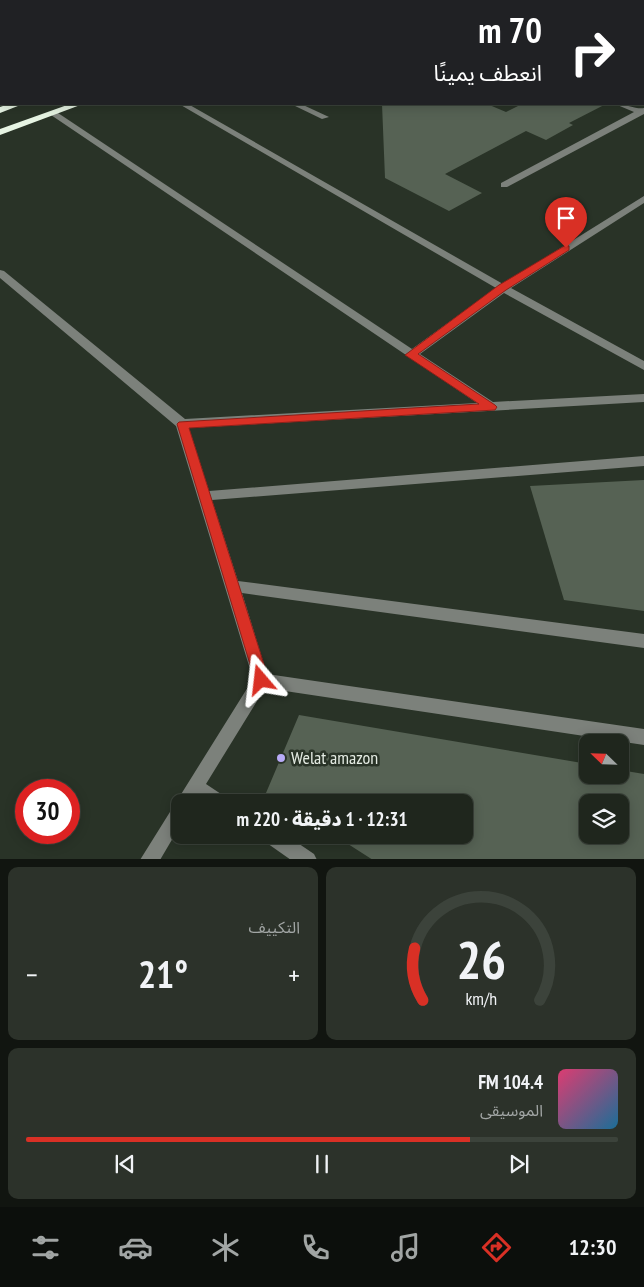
<!DOCTYPE html>
<html lang="ar">
<head>
<meta charset="utf-8">
<style>
  :root { --surface:#1f261d; --page:#2c322a; --text:#f1f3f6; --muted:#a1a5a4; --line:#3c433b; --accent:#d93025 }
  body { margin:0; font-family:"PT Sans Narrow","Noto Sans Arabic",sans-serif; background:var(--page); color:var(--text); direction:rtl; height:100vh; display:flex; flex-direction:column; font-size:19px; white-space:nowrap }
  * { box-sizing:border-box; margin:0 }
  p { font-size:16px; color:var(--muted) }
  .icon { flex:none; width:28px; height:28px; fill:none; stroke:currentColor; stroke-width:2; stroke-linecap:round; stroke-linejoin:round }
  .map { position:relative; height:859px; overflow:hidden; direction:ltr }
  .drawer { display:flex; flex-direction:column; gap:8px; padding:8px; background:#111510; flex:1 }
  .drawer>* { flex:none }
  .banner { position:absolute; left:0px; top:0px; width:645px; height:105px; box-shadow:0 2px 12px #0003,0 0 0 1px var(--line); direction:rtl; background:#202124; color:#fff; overflow:hidden }
  .needle { width:32px; rotate:293deg }
  .fabs { position:absolute; left:579px; top:734px; display:grid; gap:10px }
  .fabs a { display:grid; place-items:center; width:50px; height:50px; border-radius:10px; background:var(--surface); box-shadow:0 2px 12px #0003,0 0 0 1px var(--line); font-size:25px }
  .speed { position:absolute; left:15px; top:779px; display:flex; gap:10px; font-size:25px; font-weight:700; text-align:center }
  .speed>* { display:grid; place-content:center; width:65px; height:65px; border-radius:50%; background:var(--surface); box-shadow:0 2px 12px #0003,0 0 0 1px var(--line); line-height:1 }
  .speed .limit { border:8px solid #d22; background:#fff; color:#111 }
  .pin { position:absolute; display:grid; place-items:center; width:42px; height:42px; color:#fff; margin:-51px -21px; border-radius:50% 50% 50% 0; rotate:-45deg; box-shadow:0 0 5px #0007 }
  .pin .icon { rotate:45deg }
  .me { position:absolute; width:55px; margin:-28px; rotate:343deg; stroke-linejoin:round; filter:drop-shadow(0 0 4px #0008) }
  .turn { display:flex; align-items:center; gap:18px; height:105px; padding:0 20px; font-size:22px }
  .turn .icon { width:65px; height:65px; stroke-width:2.5 }
  .turn b { display:block; font-size:35px; line-height:42px }
  .big { font-size:38px; font-weight:800; line-height:1.1 }
  .drawer .card { flex:1; display:flex; flex-direction:column; justify-content:center; gap:8px; min-width:0; padding:0 18px; border-radius:10px; background:var(--page) }
  .drawer .dial { align-items:center; gap:0 }
  .dial svg { height:130px; overflow:visible; fill:none; stroke:var(--line); stroke-width:7; stroke-linecap:round; text-anchor:middle }
  .dial text { fill:var(--text); stroke:none }
  .song { display:flex; align-items:center; gap:15px }
  .cover { width:60px; height:60px; border-radius:8px; background:linear-gradient(135deg,hsl(340 70% 55%),hsl(200 70% 35%)) }
  .played { height:5px; border-radius:2px; background:linear-gradient(90deg,var(--accent) 75%,var(--line) 75%) }
  .keys { display:flex; justify-content:space-around; direction:ltr }
  .heat { display:flex; justify-content:space-between; align-items:center; font-size:28px; direction:ltr }
  .drawer .tiles { flex:1; display:grid; gap:8px; grid-template-columns:1fr 1fr }
  .card:last-child { grid-column:span 2 }
  .trip { position:absolute; left:171px; top:794px; width:302px; height:50px; border-radius:10px; background:var(--surface); box-shadow:0 2px 12px #0003,0 0 0 1px var(--line); font-weight:800; line-height:50px; text-align:center; direction:rtl }
  .tabs { display:flex; height:80px; justify-content:space-around; align-items:center; background:#0c0f0c; color:var(--muted) }
  .tabs .icon { width:35px; height:35px }
  .tabs .active { color:var(--accent) }
  .tabs b { font-size:22px; color:var(--text) }
  .map>svg:first-child { display:block }
  .building { fill:#566254; fill-rule:evenodd }
  .lines { fill:none; stroke-linecap:round; stroke-linejoin:round }
  .minor { fill:#7c817b; fill-rule:evenodd }
  .major { fill:#c8d3c6; fill-rule:evenodd }
  .highway { fill:#e6f4e3; fill-rule:evenodd }
  .route { fill:#d93025; stroke:#8d1f18 }
  .poi-dot { fill:#b8abf7; stroke:#293327; stroke-width:2 }
  .labels { text-anchor:middle; stroke-width:5; stroke-linejoin:round; paint-order:stroke }
  .near-poi-label { font-size:18px; fill:#e4ebe3; stroke:#293327; text-anchor:start }
</style>
</head>
<body>
<div class="map">
<svg width="644" height="860" viewBox="0 0 644 860">
  <rect width="100%" height="100%" fill="#293327"/>
  <!-- building -->
  <g class="building">
    <path d="M 382,104 L 487,104 L 506,112 L 522,104 L 606,104 L 569,123 L 573,125 L 546,140 L 526,131 L 445,174 L 482,193 L 449,211 L 385,178 Z"/>
    <path d="M 644,480 L 644,611 L 564,600 L 530,486 Z"/>
    <path d="M 299,715 L 588,764 L 588,775 L 620,775 L 620,770 L 644,774 L 644,860 L 373,860 L 334,835 L 465,835 L 465,802 L 282,802 L 266,793 ZM 588,802 L 620,802 L 620,835 L 588,835 Z"/>
  </g>
  <g class="lines">
    <!-- minor -->
    <g class="minor">
      <path d="M 384,0 L 393,0 L 393,1 L 385,1 Z"/>
      <path d="M 579,0 L 588,0 L 588,1 L 580,1 Z"/>
      <rect x="0" y="25" width="1" height="5"/>
      <path d="M 179,104 L 188,104 L 503,284 L 644,196 L 644,203 L 511,288 L 644,361 L 644,370 L 504,293 L 420,354 L 493,402 L 644,394 L 644,402 L 189,428 L 209,491 L 644,456 L 644,466 L 212,500 L 238,581 L 644,634 L 644,648 L 242,593 L 267,674 L 644,729 L 644,745 L 265,688 L 206,784 L 224,796 L 227,802 L 203,802 L 197,799 L 195,802 L 180,802 L 180,826 L 160,860 L 140,860 L 253,679 L 176,426 L 0,278 L 0,270 L 4,271 L 185,419 L 477,403 L 48,113 L 55,111 L 412,349 L 496,288 Z"/>
      <path d="M 291,104 L 301,104 L 329,117 L 322,119 Z"/>
      <path d="M 615,104 C 624,103 637,110 644,108 L 644,114 L 507,187 L 501,187 L 501,183 L 634,112 Z"/>
      <path d="M 261,835 L 286,835 L 314,854 L 317,860 L 291,860 L 264,841 Z"/>
    </g>
    <!-- major -->
    <rect class="major" x="0" y="92" width="1" height="4"/>
    <!-- highway -->
    <g class="highway">
      <path d="M 9,104 L 23,104 L 0,113 L 0,107 Z"/>
      <path d="M 70,104 L 83,104 L 0,135 L 0,129 Z"/>
    </g>
  </g>
  <!-- route -->
  <path class="route" d="M 566,245 L 569,246 L 569,250 L 506,290 L 418,354 L 495,405 L 497,407 L 495,410 L 189,428 L 269,680 L 266,684 L 261,686 L 256,684 L 177,424 L 179,422 L 479,404 L 405,355 L 499,285 Z"/>
  <!-- markers -->
  <circle class="poi-dot" cx="281" cy="758" r="5"/>
  <g class="labels">
    <!-- near-poi labels -->
    <g class="near-poi-label">
      <text x="291" y="764">Welat amazon</text>
    </g>
  </g>
</svg>
<div class="fabs">
<a><svg class="needle" viewBox="-14 -14 28 28"><path d="M0-13l5 13h-10z" fill="#e53935"/><path d="M0 13l5-13h-10z" fill="#a1a5a4"/></svg></a>
<a><svg class="icon" aria-label="layers" viewBox="0 0 24 24"><path d="M12 4l9 5-9 5-9-5zM3 14l9 5 9-5"/></svg></a>
</div>
<div class="speed"><div class="limit">30</div></div>
<div class="pin" style="left:566px;top:248px;background:#d93025"><svg class="icon" aria-label="arrive" viewBox="0 0 24 24"><path d="M6 21V4h12l-3 4 3 4H6"/></svg></div>
<svg class="me" style="left:261px;top:680px" viewBox="-20 -20 40 40"><path d="M0-17L14 15 0 8-14 15z" fill="#d93025" stroke="#fff" stroke-width="4"/></svg>
<div class="trip">12:31 · 1 دقيقة · 220 m</div>
<div class="banner">
<div class="turn"><svg class="icon" aria-label="right" viewBox="0 0 24 24"><path d="M7 20v-9h11M14 6l5 5-5 5"/></svg><div><b>70 m</b>انعطف يمينًا</div></div>
</div>
</div>
<section class="drawer">
<div class="tiles">
<div class="card dial"><svg viewBox="0 0 100 80">
<path d="M14 69A42 42 0 1 1 86 69"/>
<path d="M14 69A42 42 0 0 1 9 37" stroke="#d93025"/>
<text x="50" y="56" font-size="32" font-weight="700">26</text>
<text x="50" y="72" font-size="11">km/h</text>
</svg></div>
<div class="card"><p>التكييف</p>
<div class="heat"><a>−</a><b class="big">21°</b><a>+</a></div>
</div>
<div class="card">
<div class="song"><i class="cover"></i><div><b>104.4 FM</b><p>الموسيقى</p></div></div>
<div class="played"></div>
<div class="keys"><svg class="icon" aria-label="previous" viewBox="0 0 24 24"><path d="M18 5L8 12l10 7zM5 5v14"/></svg><svg class="icon" aria-label="pause" viewBox="0 0 24 24"><path d="M8 5v14M16 5v14"/></svg><svg class="icon" aria-label="next" viewBox="0 0 24 24"><path d="M6 5l10 7-10 7zM19 5v14"/></svg></div>
</div>
</div>
</section>
<nav class="tabs">
<b>12:30</b>
<svg class="icon active" aria-label="directions" viewBox="0 0 24 24"><path d="M12 3l9 9-9 9-9-9zM9 14v-3h6M13 9l2 2-2 2"/></svg>
<svg class="icon" aria-label="music" viewBox="0 0 24 24"><path d="M9 18V5l10-2v13"/><circle cx="6" cy="18" r="3"/><circle cx="16" cy="16" r="3"/></svg>
<svg class="icon" aria-label="phone" viewBox="0 0 24 24"><path d="M5 4h4l2 5-3 2q2 4 5 5l2-3 5 2v4C11 20 4 13 5 4z"/></svg>
<svg class="icon" aria-label="climate" viewBox="0 0 24 24"><path d="M12 3v18M4 7l16 10M4 17L20 7"/></svg>
<svg class="icon" aria-label="car" viewBox="0 0 24 24"><path d="M5 17H2v-5l4-1 3-4h7l3 4 3 1v5h-3M9 17h6M6 11h13"/><circle cx="7" cy="17" r="2"/><circle cx="17" cy="17" r="2"/></svg>
<svg class="icon" aria-label="filters" viewBox="0 0 24 24"><path d="M4 7h16M4 17h16"/><circle cx="9" cy="7" r="2"/><circle cx="15" cy="17" r="2"/></svg>
</nav>
</body>
</html>
